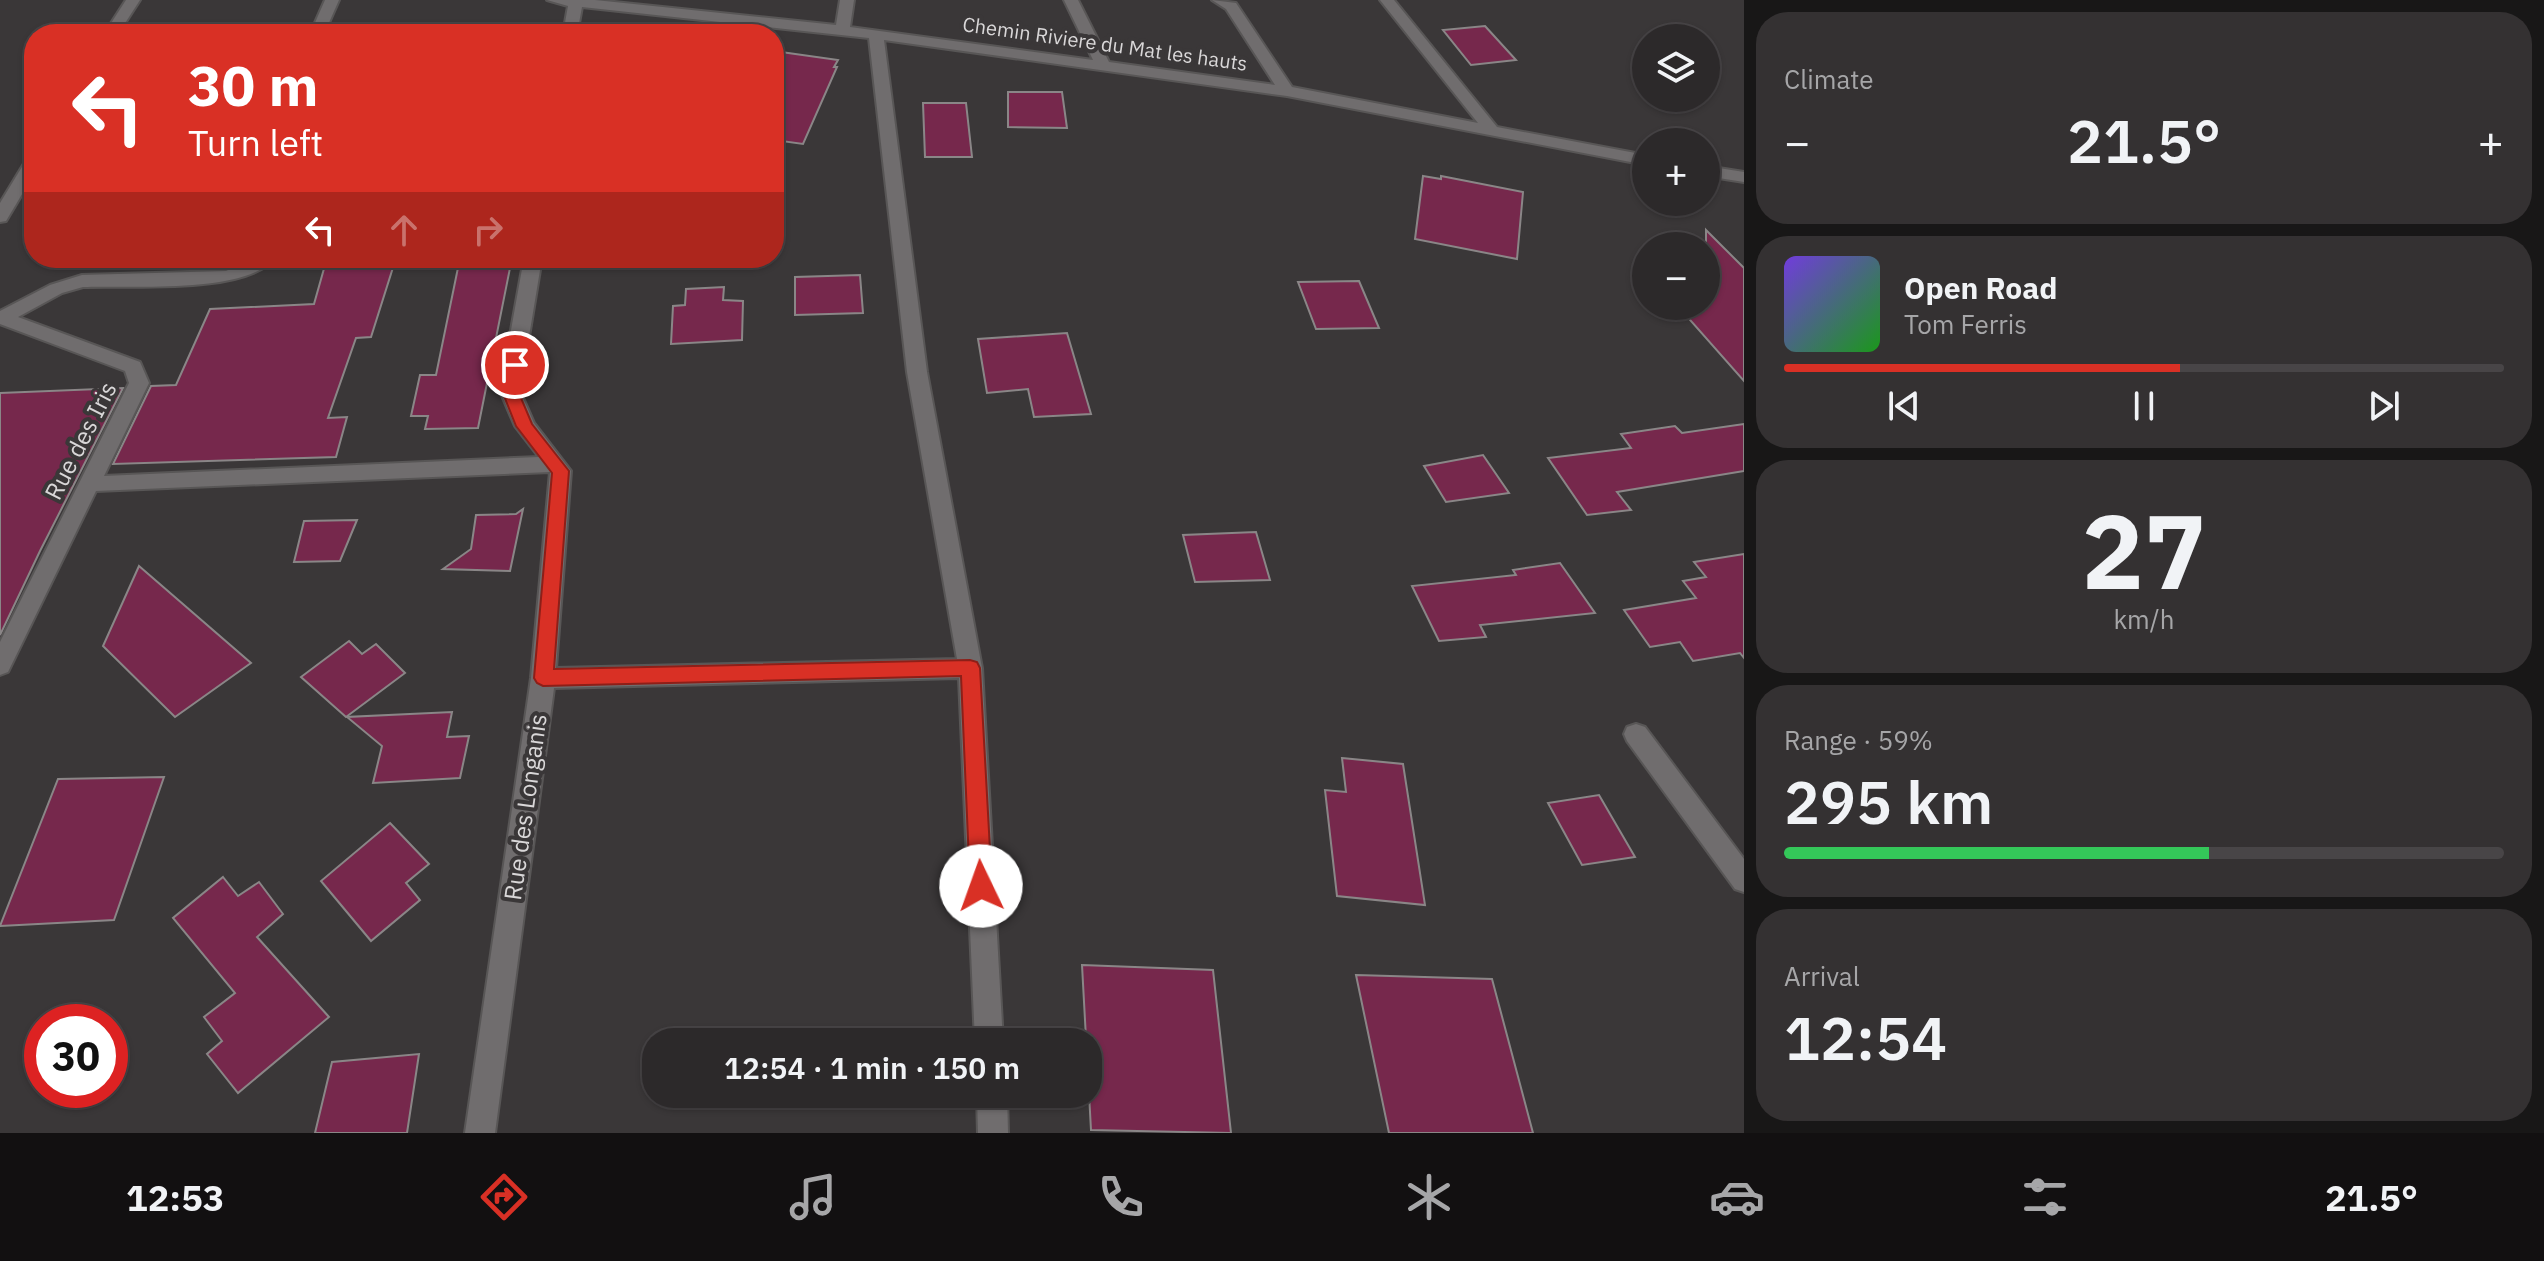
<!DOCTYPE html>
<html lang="en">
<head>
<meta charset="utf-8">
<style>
  :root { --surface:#2c292a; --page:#343132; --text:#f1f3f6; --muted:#a6a6a8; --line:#484547; --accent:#d93025 }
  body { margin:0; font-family:"IBM Plex Sans",sans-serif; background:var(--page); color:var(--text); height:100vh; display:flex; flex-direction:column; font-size:30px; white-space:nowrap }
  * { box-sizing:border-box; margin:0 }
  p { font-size:26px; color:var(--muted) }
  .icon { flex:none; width:44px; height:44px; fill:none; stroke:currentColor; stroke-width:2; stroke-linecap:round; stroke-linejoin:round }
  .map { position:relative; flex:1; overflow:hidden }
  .sheet { display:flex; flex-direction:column; gap:12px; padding:12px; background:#181717; width:800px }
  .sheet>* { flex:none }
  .banner { position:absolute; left:24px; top:24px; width:760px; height:244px; border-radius:32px; box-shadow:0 2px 6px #0004,0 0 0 2px var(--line); background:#d93025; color:#fff; overflow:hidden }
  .buttons { position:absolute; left:1632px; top:24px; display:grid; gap:16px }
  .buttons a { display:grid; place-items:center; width:88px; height:88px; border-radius:50%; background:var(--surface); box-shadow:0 2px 6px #0004,0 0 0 2px var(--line); font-size:40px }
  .speed { position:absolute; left:24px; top:1004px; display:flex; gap:16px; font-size:40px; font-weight:700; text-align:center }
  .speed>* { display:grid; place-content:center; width:104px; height:104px; border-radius:50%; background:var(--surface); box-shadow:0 2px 6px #0004,0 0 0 2px var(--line); line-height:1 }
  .speed .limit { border:12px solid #d22; background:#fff; color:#111 }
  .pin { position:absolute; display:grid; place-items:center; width:68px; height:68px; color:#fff; margin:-34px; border:4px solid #fff; border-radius:50%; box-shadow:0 2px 8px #0007 }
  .me { position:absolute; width:88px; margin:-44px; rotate:357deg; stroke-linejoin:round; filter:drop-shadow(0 0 6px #0008) }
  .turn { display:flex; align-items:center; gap:28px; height:168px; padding:0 32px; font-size:36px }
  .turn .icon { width:104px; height:104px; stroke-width:2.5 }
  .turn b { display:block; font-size:56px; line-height:68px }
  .lanes { display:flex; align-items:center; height:76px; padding:0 32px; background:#0003; justify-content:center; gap:40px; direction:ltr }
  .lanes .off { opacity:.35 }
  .big { font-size:60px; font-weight:600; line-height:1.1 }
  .sheet .card { flex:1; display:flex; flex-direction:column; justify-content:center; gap:12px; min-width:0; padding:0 28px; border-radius:32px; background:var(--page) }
  .sheet .dial { align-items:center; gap:0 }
  .dial b { font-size:104px; line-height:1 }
  .song { display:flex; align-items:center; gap:24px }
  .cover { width:96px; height:96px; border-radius:12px; background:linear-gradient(135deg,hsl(260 70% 55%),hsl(120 70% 35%)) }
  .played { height:8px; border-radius:4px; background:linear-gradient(90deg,var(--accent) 55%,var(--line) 55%) }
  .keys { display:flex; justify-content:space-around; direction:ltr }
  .heat { display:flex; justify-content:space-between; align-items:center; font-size:44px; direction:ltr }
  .charge { height:12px; border-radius:6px; background:linear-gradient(90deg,#34c759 59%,var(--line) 0) }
  .trip { position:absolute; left:642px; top:1028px; width:460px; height:80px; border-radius:32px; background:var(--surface); box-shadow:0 2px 6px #0004,0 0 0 2px var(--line); font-weight:600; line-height:80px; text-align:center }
  .tabs { display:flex; height:128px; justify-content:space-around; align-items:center; background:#121011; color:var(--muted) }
  .tabs .icon { width:56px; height:56px }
  .tabs .active { color:var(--accent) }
  .tabs b { font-size:36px; color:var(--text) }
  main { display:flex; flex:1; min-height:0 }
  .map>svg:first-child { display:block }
  .building { fill:#76284c; stroke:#8a8687; stroke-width:2 }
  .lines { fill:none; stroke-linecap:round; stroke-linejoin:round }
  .minor-casing { stroke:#585656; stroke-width:4 }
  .minor { fill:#706d6e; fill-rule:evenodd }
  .route { fill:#d93025; stroke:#8d1f18; stroke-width:2 }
  .labels { text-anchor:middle; stroke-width:8; stroke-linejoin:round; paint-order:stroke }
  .far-street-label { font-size:20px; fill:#d9d7d8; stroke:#3a3738 }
  .street-label { font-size:24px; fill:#d9d7d8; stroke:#3a3738 }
</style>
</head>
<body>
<main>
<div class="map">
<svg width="1744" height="1133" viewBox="0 0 1744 1133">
  <rect width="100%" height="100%" fill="#3a3738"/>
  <!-- building -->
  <g class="building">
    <path d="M 1485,26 L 1516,60 L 1471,65 L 1443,30 Z"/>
    <path d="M 774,51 L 838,60 L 834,67 L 837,67 L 803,144 L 774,140 Z"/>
    <path d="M 1008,92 L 1062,92 L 1067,128 L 1008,127 Z"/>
    <path d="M 923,103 L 966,103 L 972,157 L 925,157 Z"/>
    <path d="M 1423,176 L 1441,179 L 1441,176 L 1523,192 L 1517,259 L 1415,239 Z"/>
    <path d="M 1706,230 L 1744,268 L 1744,381 L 1683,312 L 1706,308 Z"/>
    <path d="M 327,258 L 396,258 L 371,337 L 356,338 L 328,418 L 347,417 L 336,457 L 113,464 L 151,386 L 176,385 L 210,309 L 314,304 Z"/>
    <path d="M 460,258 L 512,258 L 478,428 L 425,429 L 428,416 L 411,416 L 420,375 L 436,375 Z"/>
    <path d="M 860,275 L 863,313 L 795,315 L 795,277 Z"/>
    <path d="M 1359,281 L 1379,328 L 1316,329 L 1298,282 Z"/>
    <path d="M 724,287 L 723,300 L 743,301 L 742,340 L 671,344 L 673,306 L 685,305 L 686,289 Z"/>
    <path d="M 1067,333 L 1091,414 L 1034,417 L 1028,389 L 987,393 L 978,339 Z"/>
    <path d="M 123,388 L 40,551 L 0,635 L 0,393 Z"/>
    <path d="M 1744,424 L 1744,471 L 1617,492 L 1631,510 L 1587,515 L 1548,458 L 1631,448 L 1621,434 L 1675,426 L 1682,433 Z"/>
    <path d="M 1483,455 L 1509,493 L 1446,502 L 1424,466 Z"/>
    <path d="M 523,509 L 510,571 L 443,569 L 471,549 L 476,515 L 516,514 Z"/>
    <path d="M 357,520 L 340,561 L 294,562 L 304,521 Z"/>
    <path d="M 1256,532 L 1270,580 L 1195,582 L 1183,535 Z"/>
    <path d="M 1744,554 L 1744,658 L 1740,653 L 1693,661 L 1680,642 L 1650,647 L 1624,610 L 1696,598 L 1683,581 L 1706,577 L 1694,562 Z"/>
    <path d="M 1560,563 L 1595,613 L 1480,625 L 1486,637 L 1439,641 L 1412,586 L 1516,575 L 1513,570 Z"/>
    <path d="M 139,566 L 251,663 L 175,717 L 103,646 Z"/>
    <path d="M 349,641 L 362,654 L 376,644 L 405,673 L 346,717 L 301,677 Z"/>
    <path d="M 452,712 L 447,737 L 469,736 L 460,778 L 373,783 L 382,746 L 347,717 Z"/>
    <path d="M 1342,758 L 1403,764 L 1425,905 L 1337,896 L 1325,790 L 1346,792 Z"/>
    <path d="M 164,777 L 114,920 L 0,926 L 58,779 Z"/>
    <path d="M 1599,795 L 1635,857 L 1582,865 L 1548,803 Z"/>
    <path d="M 390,823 L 429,864 L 406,883 L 420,900 L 371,941 L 321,881 Z"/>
    <path d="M 223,877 L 238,896 L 259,882 L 283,914 L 257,937 L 329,1017 L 238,1093 L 207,1054 L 222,1041 L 204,1017 L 235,993 L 173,918 Z"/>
    <path d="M 1082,965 L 1213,970 L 1231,1133 L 1091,1130 Z"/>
    <path d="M 1356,975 L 1492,979 L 1533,1133 L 1389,1133 Z"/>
    <path d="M 419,1054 L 407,1133 L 315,1133 L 332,1062 Z"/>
  </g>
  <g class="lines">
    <!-- minor casing -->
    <g class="minor-casing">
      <g id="minor">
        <path d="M 126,0 L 140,0 L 118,34 L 104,34 Z"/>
        <path d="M 325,0 L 339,0 L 324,34 L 310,34 Z"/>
        <path d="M 547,0 L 595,0 L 836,25 L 840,0 L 854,0 L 850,27 L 1093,60 L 1064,0 L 1078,0 L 1109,62 L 1275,85 L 1226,9 L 1212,0 L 1236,3 L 1292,87 L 1478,123 L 1380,0 L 1394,0 L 1497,127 L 1646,155 L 1646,165 L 1287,96 L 884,40 L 927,372 L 982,668 L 1003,1042 L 975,1042 L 959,678 L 554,688 L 495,1133 L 465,1133 L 531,678 L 550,472 L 96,491 L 8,672 L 0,675 L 0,642 L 129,383 L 125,371 L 0,324 L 0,311 L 50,285 L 82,275 L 226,271 L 254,258 L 275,258 C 245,295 129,285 83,287 L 62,293 L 18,317 L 140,362 L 149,383 L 104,476 L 539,457 L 515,426 L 500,391 L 524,258 L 542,258 L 520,391 L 534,423 L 571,471 L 556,668 L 957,659 L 907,372 L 869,38 L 582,7 L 577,34 L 563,34 L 568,6 Z"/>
        <path d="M 34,155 L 34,174 L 6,221 L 0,222 L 0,203 L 28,157 Z"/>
        <path d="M 1706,166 L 1744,172 L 1744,182 L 1706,176 Z"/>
        <path d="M 1636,724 L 1645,727 L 1744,859 L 1744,892 L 1735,889 L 1627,741 L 1624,734 L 1627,727 Z"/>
        <path d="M 977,1094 L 1007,1094 L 1008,1133 L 978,1133 Z"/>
      </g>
    </g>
    <!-- minor -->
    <use href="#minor" class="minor"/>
  </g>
  <!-- route -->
  <path class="route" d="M 515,359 L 523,365 L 518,391 L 532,424 L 569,471 L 554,669 L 970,660 L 977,662 L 980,668 L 992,886 L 989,893 L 981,896 L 973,893 L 970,886 L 961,676 L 543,686 L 537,683 L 534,678 L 552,473 L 516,426 L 502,391 L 507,365 Z"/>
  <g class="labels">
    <!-- far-street labels -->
    <g class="far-street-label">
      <text transform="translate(1105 44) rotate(8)" y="7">Chemin Riviere du Mat les hauts</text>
    </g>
    <!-- street labels -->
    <g class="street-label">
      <text transform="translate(81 441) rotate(-63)" y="8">Rue des Iris</text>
      <text transform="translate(526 807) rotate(-82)" y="8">Rue des Longanis</text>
    </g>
  </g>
</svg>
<div class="buttons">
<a><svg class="icon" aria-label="layers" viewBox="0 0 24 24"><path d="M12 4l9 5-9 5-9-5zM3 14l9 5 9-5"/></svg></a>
<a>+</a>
<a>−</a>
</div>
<div class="speed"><div class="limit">30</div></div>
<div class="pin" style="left:515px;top:365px;background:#d93025"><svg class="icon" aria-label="arrive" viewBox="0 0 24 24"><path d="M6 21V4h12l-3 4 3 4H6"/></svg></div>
<svg class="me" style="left:981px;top:886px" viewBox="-20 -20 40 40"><circle r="19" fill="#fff"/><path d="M0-13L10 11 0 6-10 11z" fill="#d93025"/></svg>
<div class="trip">12:54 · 1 min · 150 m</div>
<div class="banner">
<div class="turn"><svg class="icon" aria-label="left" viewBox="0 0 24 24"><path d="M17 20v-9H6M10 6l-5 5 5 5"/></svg><div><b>30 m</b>Turn left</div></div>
<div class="lanes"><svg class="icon" aria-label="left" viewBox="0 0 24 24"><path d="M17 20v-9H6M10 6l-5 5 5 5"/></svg><svg class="icon off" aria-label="ahead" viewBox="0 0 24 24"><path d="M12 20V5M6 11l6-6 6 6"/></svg><svg class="icon off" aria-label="right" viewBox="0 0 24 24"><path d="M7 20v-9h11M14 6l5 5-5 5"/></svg></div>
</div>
</div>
<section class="sheet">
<div class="card"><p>Climate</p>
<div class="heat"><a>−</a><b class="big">21.5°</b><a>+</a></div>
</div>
<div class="card">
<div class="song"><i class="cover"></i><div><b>Open Road</b><p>Tom Ferris</p></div></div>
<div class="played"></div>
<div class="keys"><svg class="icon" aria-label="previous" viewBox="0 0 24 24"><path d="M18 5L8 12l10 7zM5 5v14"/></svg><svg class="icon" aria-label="pause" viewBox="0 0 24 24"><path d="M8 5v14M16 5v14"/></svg><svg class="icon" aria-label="next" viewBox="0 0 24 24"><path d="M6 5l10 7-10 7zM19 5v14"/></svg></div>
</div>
<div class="card dial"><b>27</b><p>km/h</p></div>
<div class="card"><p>Range · 59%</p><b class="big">295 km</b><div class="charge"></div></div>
<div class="card"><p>Arrival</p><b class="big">12:54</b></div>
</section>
</main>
<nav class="tabs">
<b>12:53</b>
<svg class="icon active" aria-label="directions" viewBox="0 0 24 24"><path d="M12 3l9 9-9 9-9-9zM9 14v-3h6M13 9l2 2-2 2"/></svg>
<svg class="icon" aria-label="music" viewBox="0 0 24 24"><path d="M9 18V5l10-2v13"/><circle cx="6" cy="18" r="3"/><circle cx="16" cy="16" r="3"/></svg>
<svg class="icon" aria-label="phone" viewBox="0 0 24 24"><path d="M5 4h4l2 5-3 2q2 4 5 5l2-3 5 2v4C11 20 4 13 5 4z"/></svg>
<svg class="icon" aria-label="climate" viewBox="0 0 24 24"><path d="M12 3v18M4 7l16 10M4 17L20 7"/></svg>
<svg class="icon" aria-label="car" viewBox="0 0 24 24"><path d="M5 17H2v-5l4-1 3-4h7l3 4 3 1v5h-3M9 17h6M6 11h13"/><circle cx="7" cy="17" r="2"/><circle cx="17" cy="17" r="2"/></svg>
<svg class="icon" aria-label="filters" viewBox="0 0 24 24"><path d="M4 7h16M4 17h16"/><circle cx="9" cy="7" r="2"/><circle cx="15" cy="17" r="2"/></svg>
<b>21.5°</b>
</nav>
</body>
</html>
